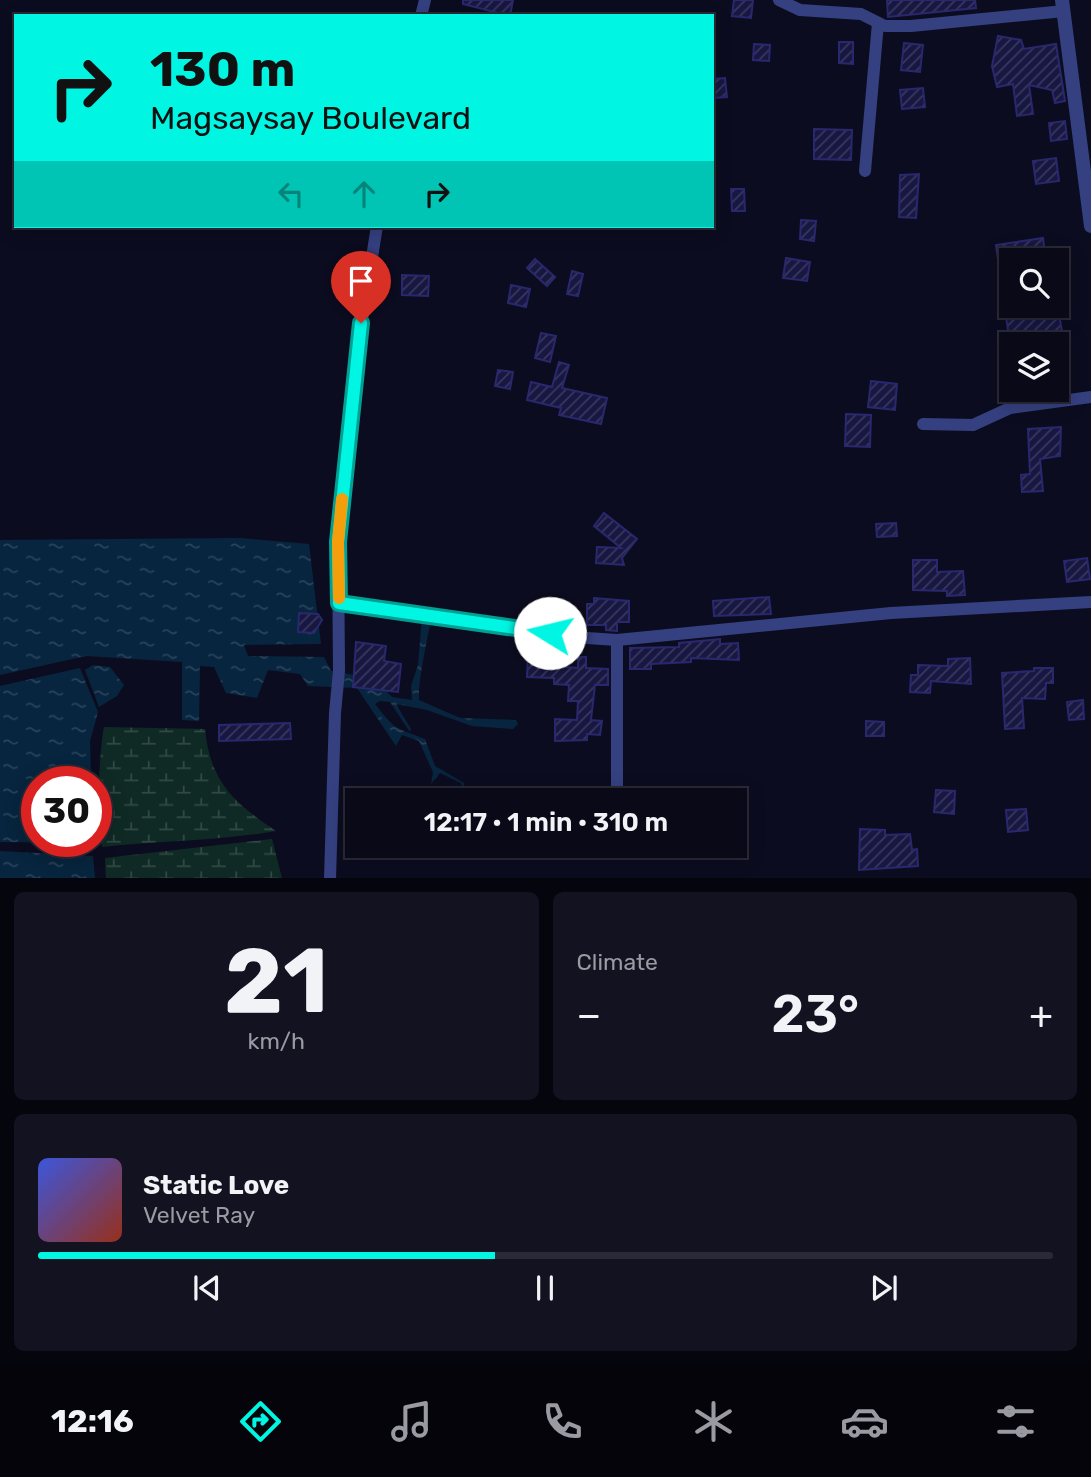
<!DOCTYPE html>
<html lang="en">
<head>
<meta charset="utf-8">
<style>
  :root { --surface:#090918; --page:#121221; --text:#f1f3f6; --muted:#999aa2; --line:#292a37; --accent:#00f6e2 }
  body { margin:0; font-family:Rubik,sans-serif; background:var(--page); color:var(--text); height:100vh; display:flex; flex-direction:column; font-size:26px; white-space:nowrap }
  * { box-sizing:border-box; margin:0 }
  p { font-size:23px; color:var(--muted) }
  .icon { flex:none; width:38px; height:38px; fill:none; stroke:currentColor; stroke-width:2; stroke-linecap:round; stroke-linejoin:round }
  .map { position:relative; height:878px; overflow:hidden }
  .drawer { display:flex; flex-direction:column; gap:14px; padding:14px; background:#05050d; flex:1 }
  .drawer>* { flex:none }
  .guide { position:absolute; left:14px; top:14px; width:700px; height:214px; border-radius:0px; box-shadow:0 4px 18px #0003,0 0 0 2px var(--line); background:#00f6e2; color:#111; overflow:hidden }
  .buttons { position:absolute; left:999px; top:248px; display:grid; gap:14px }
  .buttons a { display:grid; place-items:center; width:70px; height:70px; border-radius:0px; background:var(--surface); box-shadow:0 4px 18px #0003,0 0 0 2px var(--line); font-size:35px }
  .speed { position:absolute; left:21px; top:766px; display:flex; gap:14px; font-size:35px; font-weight:700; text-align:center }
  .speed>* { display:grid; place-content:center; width:91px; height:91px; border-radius:50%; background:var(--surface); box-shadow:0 4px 18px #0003,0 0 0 2px var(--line); line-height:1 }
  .speed .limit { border:10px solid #d22; background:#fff; color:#111 }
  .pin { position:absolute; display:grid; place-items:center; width:60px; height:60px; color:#fff; margin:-72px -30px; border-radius:50% 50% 50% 0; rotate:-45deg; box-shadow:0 0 7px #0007 }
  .pin .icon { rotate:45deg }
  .me { position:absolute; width:77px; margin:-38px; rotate:279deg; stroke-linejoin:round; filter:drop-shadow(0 0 5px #0008) }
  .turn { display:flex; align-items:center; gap:24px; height:147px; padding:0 21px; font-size:32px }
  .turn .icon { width:91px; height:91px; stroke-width:2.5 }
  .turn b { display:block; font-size:49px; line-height:60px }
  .lanes { display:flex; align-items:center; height:66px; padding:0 21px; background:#0003; justify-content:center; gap:35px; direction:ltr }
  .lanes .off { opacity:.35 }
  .big { font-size:52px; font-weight:600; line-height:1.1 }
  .drawer .widget { flex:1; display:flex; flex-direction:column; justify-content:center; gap:10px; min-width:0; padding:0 24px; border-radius:10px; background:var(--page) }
  .drawer .dial { align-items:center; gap:0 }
  .dial b { font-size:91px; line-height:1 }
  .song { display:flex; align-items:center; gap:21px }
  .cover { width:84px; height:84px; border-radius:10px; background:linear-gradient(135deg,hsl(230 70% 55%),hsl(10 70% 35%)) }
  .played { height:7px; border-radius:4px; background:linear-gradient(90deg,var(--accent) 45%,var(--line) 45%) }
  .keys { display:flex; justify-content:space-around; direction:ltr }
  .heat { display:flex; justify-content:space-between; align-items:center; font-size:38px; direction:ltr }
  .drawer .tiles { flex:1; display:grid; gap:14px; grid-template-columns:1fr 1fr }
  .widget:last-child { grid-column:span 2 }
  .trip { position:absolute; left:345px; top:788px; width:402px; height:70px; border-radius:0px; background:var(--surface); box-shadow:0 4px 18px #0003,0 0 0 2px var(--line); font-weight:600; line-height:70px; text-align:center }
  .menu { display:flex; height:112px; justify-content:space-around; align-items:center; background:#04040a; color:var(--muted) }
  .menu .icon { width:49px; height:49px }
  .menu .on { color:var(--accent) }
  .menu b { font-size:32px; color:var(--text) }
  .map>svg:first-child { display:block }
  .wetland { fill:url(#wetland-marsh) }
  .water { fill:url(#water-ripples) }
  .building { fill:url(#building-hatch); stroke:#29286e; stroke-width:2 }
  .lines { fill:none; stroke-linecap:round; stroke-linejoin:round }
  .minor { stroke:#354081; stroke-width:12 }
  .tertiary { stroke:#354081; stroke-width:14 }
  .route-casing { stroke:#00a093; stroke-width:18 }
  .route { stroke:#00f6e2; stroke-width:12 }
  .slow { stroke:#f59e0b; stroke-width:12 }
</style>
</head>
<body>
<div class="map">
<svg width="1091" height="879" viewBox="0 0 1091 879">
  <defs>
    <pattern id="wetland-marsh" width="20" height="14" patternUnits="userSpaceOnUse" patternTransform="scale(1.75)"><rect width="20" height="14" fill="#0f2a24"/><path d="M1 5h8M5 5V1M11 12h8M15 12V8" fill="none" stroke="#314845"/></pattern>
    <pattern id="water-ripples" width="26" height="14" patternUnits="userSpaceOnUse" patternTransform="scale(1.75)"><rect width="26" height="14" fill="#07253e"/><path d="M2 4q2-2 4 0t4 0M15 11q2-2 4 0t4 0" fill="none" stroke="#2a435b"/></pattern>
    <pattern id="building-hatch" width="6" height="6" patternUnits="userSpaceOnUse" patternTransform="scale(1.75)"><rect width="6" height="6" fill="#181742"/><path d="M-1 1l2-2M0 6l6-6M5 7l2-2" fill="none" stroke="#38385e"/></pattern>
  </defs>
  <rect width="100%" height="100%" fill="#0c0c20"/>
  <!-- wetland -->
  <g class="wetland">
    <path d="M 104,727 L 205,729 C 210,782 234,803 276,831 C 219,841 160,841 102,847 C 99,805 97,768 104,727 Z"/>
    <path d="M 272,839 L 282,878 L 106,878 L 105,858 Z"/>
  </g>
  <!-- water -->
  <g class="water">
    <path d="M 240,538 L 309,544 L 321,644 L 244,645 L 248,656 L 324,657 L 331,671 L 373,678 L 392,697 L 412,700 L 411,686 L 418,665 L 422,617 L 431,619 C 427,642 418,679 419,700 L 460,718 L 516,720 L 518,724 L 513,729 L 472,726 L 427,710 L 396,704 L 411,729 L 410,732 L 390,702 L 380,701 L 375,704 C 395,730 394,727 425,739 L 435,766 L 464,783 L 463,790 L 461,783 L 440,773 L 431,784 L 433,772 L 419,741 L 402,735 L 396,746 L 357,688 L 308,686 L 300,674 L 268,670 L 257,698 L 226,693 L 214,667 L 200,666 L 199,721 L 182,720 L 182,662 L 86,656 L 0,675 L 0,540 Z"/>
    <path d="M 93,665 L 110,667 L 124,685 L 117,696 L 99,707 L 85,670 Z"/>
    <path d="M 80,668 L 98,712 L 90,741 L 91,782 L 37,782 L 37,842 L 91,843 L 0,842 L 0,686 Z"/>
    <path d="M 0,851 L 93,856 L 95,878 L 0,878 Z"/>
  </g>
  <!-- building -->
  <g class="building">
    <path d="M 463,0 L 513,0 L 510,16 L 463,4 Z"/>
    <path d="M 734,0 L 753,0 L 751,18 L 732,16 Z"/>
    <path d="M 887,0 L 975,0 L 976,8 L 888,17 Z"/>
    <path d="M 998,36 L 1021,40 L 1024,49 L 1056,44 L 1065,101 L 1055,103 L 1052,90 L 1029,85 L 1033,114 L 1017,116 L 1013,84 L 997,87 L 992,66 Z"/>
    <path d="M 839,42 L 853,42 L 853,64 L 839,63 Z"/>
    <path d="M 904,43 L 923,45 L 920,72 L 901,70 Z"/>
    <path d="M 754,44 L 770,45 L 769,61 L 753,60 Z"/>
    <path d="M 725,78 L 727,97 L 713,98 L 712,79 Z"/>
    <path d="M 923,88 L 925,107 L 902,109 L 900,90 Z"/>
    <path d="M 1065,121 L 1067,139 L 1051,141 L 1049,123 Z"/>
    <path d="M 814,129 L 852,130 L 851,160 L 814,159 Z"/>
    <path d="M 1056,158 L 1059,181 L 1036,184 L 1033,161 Z"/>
    <path d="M 919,174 L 916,218 L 899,217 L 900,175 Z"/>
    <path d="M 731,189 L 744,189 L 745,211 L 732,211 Z"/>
    <path d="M 801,220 L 816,221 L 814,241 L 800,239 Z"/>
    <path d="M 1043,238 L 1046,261 L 1012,261 L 1012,306 L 1028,306 L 1029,313 L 1058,309 L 1062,331 L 1031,335 L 1032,345 L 1010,345 L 996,245 Z"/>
    <path d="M 786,258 L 810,262 L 807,281 L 783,278 Z"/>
    <path d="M 535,259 L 555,277 L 547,286 L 527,268 Z"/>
    <path d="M 572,271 L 583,274 L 578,296 L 567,294 Z"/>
    <path d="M 402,275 L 429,276 L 428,296 L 402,295 Z"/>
    <path d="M 511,285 L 530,289 L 526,307 L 508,303 Z"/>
    <path d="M 541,333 L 556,336 L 550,362 L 535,358 Z"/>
    <path d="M 559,362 L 569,365 L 562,388 L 607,398 L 601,424 L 559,415 L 561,408 L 527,400 L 531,382 L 552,387 Z"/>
    <path d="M 498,370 L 513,372 L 510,389 L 495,386 Z"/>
    <path d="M 871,381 L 897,384 L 895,410 L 868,407 Z"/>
    <path d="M 846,414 L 871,415 L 870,447 L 845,446 Z"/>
    <path d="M 1061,427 L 1060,456 L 1040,459 L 1043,491 L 1022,492 L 1021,475 L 1030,474 L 1028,429 Z"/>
    <path d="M 604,513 L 637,539 L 622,558 L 624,565 L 596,563 L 597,547 L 621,548 L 594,526 Z"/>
    <path d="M 896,523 L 897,536 L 877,537 L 876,524 Z"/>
    <path d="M 1087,558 L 1090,579 L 1067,582 L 1064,561 Z"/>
    <path d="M 913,560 L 937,560 L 937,572 L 963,571 L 965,595 L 947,596 L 947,591 L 913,590 Z"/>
    <path d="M 769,597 L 771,614 L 714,616 L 713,601 Z"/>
    <path d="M 594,598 L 629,601 L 629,622 L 617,622 L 617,631 L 606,630 L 606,625 L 587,625 L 587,604 L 594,604 Z"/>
    <path d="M 299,613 L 318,614 L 322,620 L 314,633 L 298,632 Z"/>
    <path d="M 720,639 L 720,644 L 738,643 L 739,660 L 691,658 L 691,662 L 651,664 L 651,669 L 630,669 L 630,648 L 679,647 L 679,643 Z"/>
    <path d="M 356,642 L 386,646 L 384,661 L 401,664 L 398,692 L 353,687 Z"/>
    <path d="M 528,654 L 543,655 L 542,665 L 578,668 L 578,657 L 586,657 L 586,668 L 608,669 L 608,685 L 595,685 L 591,720 L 602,721 L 600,735 L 587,734 L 587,740 L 555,741 L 555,719 L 577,720 L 578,701 L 568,701 L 569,685 L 554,684 L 554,678 L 527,677 Z"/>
    <path d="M 970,658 L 971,684 L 931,681 L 930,693 L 910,692 L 911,675 L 918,675 L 918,665 L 948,666 L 948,659 Z"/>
    <path d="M 1034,668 L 1053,668 L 1053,683 L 1046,683 L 1045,699 L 1022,698 L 1024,728 L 1005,729 L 1002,673 L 1034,671 Z"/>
    <path d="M 1083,700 L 1084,719 L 1069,720 L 1067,702 Z"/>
    <path d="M 866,721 L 884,722 L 884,736 L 866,736 Z"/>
    <path d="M 290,723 L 291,739 L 219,741 L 219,725 Z"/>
    <path d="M 936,790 L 955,791 L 954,814 L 934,812 Z"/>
    <path d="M 1026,809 L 1028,830 L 1008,832 L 1006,810 Z"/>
    <path d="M 860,829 L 885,830 L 885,835 L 910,834 L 912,850 L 917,849 L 918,866 L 859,870 Z"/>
  </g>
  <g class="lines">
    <!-- minor -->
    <g class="minor">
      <path d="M 779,0 L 800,10 L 861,14 L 885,26 L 911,26 L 1064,11"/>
      <path d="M 421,16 L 425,0"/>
      <path d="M 865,171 L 878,23"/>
      <path d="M 923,424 L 973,425 L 1010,408 L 1091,397"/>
      <path d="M 339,603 L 572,637 L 617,640 L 891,613 L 1091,602"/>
      <path d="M 617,800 L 617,640"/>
      <path d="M 330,879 L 335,713 L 339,671 L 338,542 L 353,376 L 377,226"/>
    </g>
    <!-- tertiary -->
    <path class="tertiary" d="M 1062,0 L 1091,226"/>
  </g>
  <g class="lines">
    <!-- route casing -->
    <g class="route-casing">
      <path id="route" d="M 361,323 L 338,542 L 339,603 L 550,633"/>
    </g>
    <!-- route -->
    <use href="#route" class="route"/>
    <!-- slow -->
    <path class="slow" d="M 339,598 L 338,542 L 342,499"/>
  </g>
</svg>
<div class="buttons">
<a><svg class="icon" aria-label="search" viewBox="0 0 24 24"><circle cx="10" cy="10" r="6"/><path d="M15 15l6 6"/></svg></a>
<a><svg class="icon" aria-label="layers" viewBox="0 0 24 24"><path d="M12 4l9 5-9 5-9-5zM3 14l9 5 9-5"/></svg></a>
</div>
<div class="speed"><div class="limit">30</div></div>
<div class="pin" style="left:361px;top:323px;background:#d93025"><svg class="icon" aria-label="arrive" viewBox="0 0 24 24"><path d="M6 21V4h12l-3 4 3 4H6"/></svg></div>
<svg class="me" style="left:550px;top:633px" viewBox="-20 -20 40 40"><circle r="19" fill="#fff"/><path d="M0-13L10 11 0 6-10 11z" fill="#00f6e2"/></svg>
<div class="trip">12:17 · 1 min · 310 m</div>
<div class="guide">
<div class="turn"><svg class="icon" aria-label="right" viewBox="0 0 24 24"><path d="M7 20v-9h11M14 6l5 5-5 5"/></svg><div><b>130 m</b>Magsaysay Boulevard</div></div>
<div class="lanes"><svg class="icon off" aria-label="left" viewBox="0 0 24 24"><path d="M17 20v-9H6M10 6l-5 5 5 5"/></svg><svg class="icon off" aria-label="ahead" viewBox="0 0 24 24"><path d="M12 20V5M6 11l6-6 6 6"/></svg><svg class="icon" aria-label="right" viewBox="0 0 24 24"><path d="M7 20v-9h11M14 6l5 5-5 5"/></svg></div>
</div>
</div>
<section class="drawer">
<div class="tiles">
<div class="widget dial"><b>21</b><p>km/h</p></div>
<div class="widget"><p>Climate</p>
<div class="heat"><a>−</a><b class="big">23°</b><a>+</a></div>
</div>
<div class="widget">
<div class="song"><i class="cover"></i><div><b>Static Love</b><p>Velvet Ray</p></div></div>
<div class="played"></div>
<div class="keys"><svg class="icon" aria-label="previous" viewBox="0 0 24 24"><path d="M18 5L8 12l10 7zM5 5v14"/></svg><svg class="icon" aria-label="pause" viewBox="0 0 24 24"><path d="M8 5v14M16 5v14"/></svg><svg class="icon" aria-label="next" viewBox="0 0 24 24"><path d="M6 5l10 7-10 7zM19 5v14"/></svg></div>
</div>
</div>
</section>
<nav class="menu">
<b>12:16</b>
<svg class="icon on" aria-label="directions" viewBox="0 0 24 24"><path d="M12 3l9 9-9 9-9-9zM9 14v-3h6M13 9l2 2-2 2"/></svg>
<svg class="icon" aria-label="music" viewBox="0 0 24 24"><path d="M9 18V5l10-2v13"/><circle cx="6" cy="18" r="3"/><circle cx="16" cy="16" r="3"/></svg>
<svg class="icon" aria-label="phone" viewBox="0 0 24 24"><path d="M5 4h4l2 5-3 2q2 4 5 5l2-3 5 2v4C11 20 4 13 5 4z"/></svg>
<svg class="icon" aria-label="climate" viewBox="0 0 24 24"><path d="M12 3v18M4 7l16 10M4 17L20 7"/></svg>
<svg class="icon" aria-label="car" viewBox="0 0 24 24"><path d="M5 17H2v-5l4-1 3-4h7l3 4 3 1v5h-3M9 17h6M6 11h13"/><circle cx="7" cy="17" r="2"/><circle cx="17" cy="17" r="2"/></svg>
<svg class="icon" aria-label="filters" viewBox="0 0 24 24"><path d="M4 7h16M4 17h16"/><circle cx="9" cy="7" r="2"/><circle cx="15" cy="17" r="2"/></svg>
</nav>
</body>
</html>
